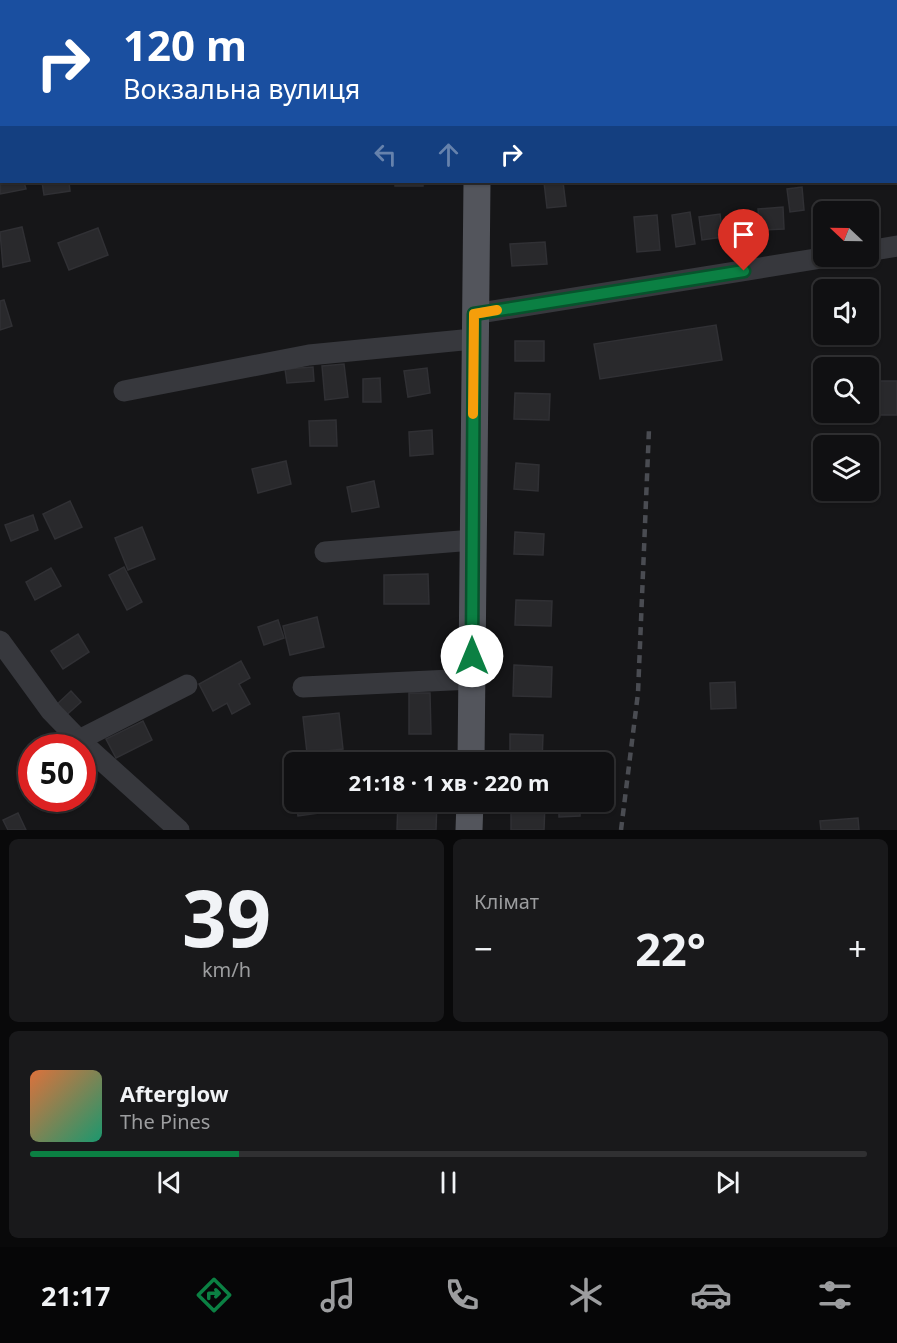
<!DOCTYPE html>
<html lang="uk">
<head>
<meta charset="utf-8">
<style>
  :root { --surface:#101012; --page:#19191b; --text:#f1f3f6; --muted:#9c9d9f; --line:#303032; --accent:#0b8043 }
  body { margin:0; font-family:"Noto Sans",sans-serif; background:var(--page); color:var(--text); height:100vh; display:flex; flex-direction:column; font-size:22px; white-space:nowrap }
  * { box-sizing:border-box; margin:0 }
  p { font-size:20px; color:var(--muted) }
  .icon { flex:none; width:33px; height:33px; fill:none; stroke:currentColor; stroke-width:2; stroke-linecap:round; stroke-linejoin:round }
  .map { position:relative; height:830px; overflow:hidden }
  .details { display:flex; flex-direction:column; gap:9px; padding:9px; background:#09090a; flex:1 }
  .details>* { flex:none }
  .hud { position:absolute; left:0px; top:0px; width:897px; height:183px; box-shadow:0 2px 4px #0004,0 0 0 2px var(--line); background:#1a4fa0; color:#fff; overflow:hidden }
  .needle { width:39px; rotate:292deg }
  .controls { position:absolute; left:813px; top:201px; display:grid; gap:12px }
  .controls a { display:grid; place-items:center; width:66px; height:66px; border-radius:9px; background:var(--surface); box-shadow:0 2px 4px #0004,0 0 0 2px var(--line); font-size:30px }
  .speed { position:absolute; left:18px; top:734px; display:flex; gap:12px; font-size:30px; font-weight:700; text-align:center }
  .speed>* { display:grid; place-content:center; width:78px; height:78px; border-radius:50%; background:var(--surface); box-shadow:0 2px 4px #0004,0 0 0 2px var(--line); line-height:1 }
  .speed .limit { border:9px solid #d22; background:#fff; color:#111 }
  .pin { position:absolute; display:grid; place-items:center; width:51px; height:51px; color:#fff; margin:-62px -26px; border-radius:50% 50% 50% 0; rotate:-45deg; box-shadow:0 0 6px #0007 }
  .pin .icon { rotate:45deg }
  .me { position:absolute; width:66px; margin:-33px; rotate:0deg; stroke-linejoin:round; filter:drop-shadow(0 0 4px #0008) }
  .turn { display:flex; align-items:center; gap:21px; height:126px; padding:0 24px; font-size:27px }
  .turn .icon { width:78px; height:78px; stroke-width:2.5 }
  .turn b { display:block; font-size:42px; line-height:51px }
  .lanes { display:flex; align-items:center; height:57px; padding:0 24px; background:#0003; justify-content:center; gap:30px; direction:ltr }
  .lanes .off { opacity:.35 }
  .big { font-size:45px; font-weight:700; line-height:1.1 }
  .details .widget { flex:1; display:flex; flex-direction:column; justify-content:center; gap:9px; min-width:0; padding:0 21px; border-radius:9px; background:var(--page) }
  .details .dial { align-items:center; gap:0 }
  .dial b { font-size:78px; line-height:1 }
  .song { display:flex; align-items:center; gap:18px }
  .cover { width:72px; height:72px; border-radius:9px; background:linear-gradient(135deg,hsl(20 70% 55%),hsl(160 70% 35%)) }
  .played { height:6px; border-radius:3px; background:linear-gradient(90deg,var(--accent) 25%,var(--line) 25%) }
  .keys { display:flex; justify-content:space-around; direction:ltr }
  .heat { display:flex; justify-content:space-between; align-items:center; font-size:33px; direction:ltr }
  .details .tiles { flex:1; display:grid; gap:9px; grid-template-columns:1fr 1fr }
  .widget:last-child { grid-column:span 2 }
  .trip { position:absolute; left:284px; top:752px; width:330px; height:60px; border-radius:9px; background:var(--surface); box-shadow:0 2px 4px #0004,0 0 0 2px var(--line); font-weight:700; line-height:60px; text-align:center }
  .dock { display:flex; height:96px; justify-content:space-around; align-items:center; background:#060607; color:var(--muted) }
  .dock .icon { width:42px; height:42px }
  .dock .selected { color:var(--accent) }
  .dock b { font-size:27px; color:var(--text) }
  .map>svg:first-child { display:block }
  .building { fill:#29292c; stroke:#303034; stroke-width:1.5 }
  .lines { fill:none; stroke-linecap:round; stroke-linejoin:round }
  .minor { stroke:#37383d; stroke-width:21 }
  .major { stroke:#53555c; stroke-width:27 }
  .rail { stroke:#4a4c52; stroke-width:4.5; stroke-dasharray:8 6; stroke-linecap:butt }
  .route-casing { stroke:#07532c; stroke-width:15 }
  .route { stroke:#0b8043; stroke-width:10 }
  .slow { stroke:#f59e0b; stroke-width:10 }
</style>
</head>
<body>
<div class="map">
<svg width="897" height="830" viewBox="0 0 897 830">
  <rect width="100%" height="100%" fill="#161618"/>
  <!-- building -->
  <g class="building">
    <path d="M 76,0 L 115,0 L 116,1 L 77,2 Z"/>
    <path d="M 842,0 L 873,0 L 842,2 Z"/>
    <path d="M 0,169 L 2,182 L 24,182 L 26,189 L 0,194 Z"/>
    <path d="M 42,182 L 69,182 L 70,191 L 44,195 Z"/>
    <rect x="395" y="182" width="28" height="4"/>
    <path d="M 544,182 L 563,182 L 566,206 L 547,208 Z"/>
    <path d="M 802,187 L 804,210 L 790,212 L 787,189 Z"/>
    <path d="M 783,207 L 784,229 L 760,230 L 758,209 Z"/>
    <path d="M 690,212 L 695,244 L 676,247 L 672,215 Z"/>
    <path d="M 720,214 L 723,237 L 702,240 L 699,217 Z"/>
    <path d="M 657,215 L 660,250 L 637,252 L 634,217 Z"/>
    <path d="M 22,227 L 30,261 L 3,267 L 0,232 Z"/>
    <path d="M 98,228 L 108,255 L 69,270 L 58,243 Z"/>
    <path d="M 545,242 L 547,264 L 512,266 L 510,244 Z"/>
    <path d="M 4,300 L 12,326 L 0,330 L 0,301 Z"/>
    <path d="M 716,325 L 722,360 L 600,379 L 594,344 Z"/>
    <rect x="515" y="341" width="29" height="20"/>
    <path d="M 344,364 L 348,397 L 325,400 L 322,366 Z"/>
    <path d="M 313,367 L 314,381 L 287,383 L 285,369 Z"/>
    <path d="M 427,368 L 430,393 L 408,397 L 404,371 Z"/>
    <path d="M 380,378 L 381,402 L 363,402 L 363,379 Z"/>
    <path d="M 868,381 L 897,381 L 897,415 L 864,415 L 864,412 L 868,412 Z"/>
    <path d="M 515,393 L 550,394 L 549,420 L 514,419 Z"/>
    <path d="M 336,420 L 337,446 L 310,446 L 309,421 Z"/>
    <path d="M 432,430 L 433,454 L 410,456 L 409,432 Z"/>
    <path d="M 286,461 L 291,484 L 258,493 L 252,469 Z"/>
    <path d="M 516,463 L 539,465 L 538,491 L 514,489 Z"/>
    <path d="M 374,481 L 379,507 L 352,512 L 347,487 Z"/>
    <path d="M 70,501 L 82,527 L 55,539 L 43,514 Z"/>
    <path d="M 33,515 L 38,530 L 11,541 L 5,525 Z"/>
    <path d="M 142,527 L 155,559 L 128,570 L 115,538 Z"/>
    <path d="M 515,532 L 544,534 L 543,555 L 514,554 Z"/>
    <path d="M 124,567 L 142,602 L 127,610 L 109,575 Z"/>
    <path d="M 51,568 L 61,586 L 35,600 L 26,582 Z"/>
    <path d="M 428,574 L 429,604 L 384,604 L 384,575 Z"/>
    <path d="M 516,600 L 552,601 L 551,626 L 515,625 Z"/>
    <path d="M 317,617 L 324,647 L 290,655 L 283,626 Z"/>
    <path d="M 278,620 L 284,638 L 264,645 L 258,627 Z"/>
    <path d="M 78,634 L 89,652 L 63,669 L 51,651 Z"/>
    <path d="M 241,661 L 250,678 L 239,684 L 250,704 L 232,714 L 227,703 L 213,711 L 199,684 Z"/>
    <path d="M 514,665 L 552,667 L 551,697 L 513,696 Z"/>
    <path d="M 735,682 L 736,708 L 711,709 L 710,683 Z"/>
    <path d="M 71,691 L 81,702 L 62,719 L 53,708 Z"/>
    <path d="M 409,693 L 430,693 L 431,734 L 409,734 Z"/>
    <path d="M 339,713 L 343,749 L 307,753 L 303,717 Z"/>
    <path d="M 143,721 L 152,740 L 116,758 L 106,739 Z"/>
    <path d="M 510,734 L 543,735 L 542,762 L 510,762 Z"/>
    <path d="M 82,772 L 93,781 L 82,792 Z"/>
    <path d="M 296,801 L 339,801 L 340,810 L 298,816 Z"/>
    <path d="M 398,801 L 437,801 L 436,830 L 397,830 Z"/>
    <path d="M 511,802 L 545,803 L 544,830 L 511,830 Z"/>
    <path d="M 559,802 L 580,802 L 580,816 L 559,817 Z"/>
    <path d="M 18,813 L 26,830 L 8,830 L 3,820 Z"/>
    <path d="M 858,818 L 859,830 L 821,830 L 820,821 Z"/>
  </g>
  <g class="lines">
    <!-- minor -->
    <g class="minor">
      <path d="M 0,157 L 2,157"/>
      <path d="M 868,251 L 897,246"/>
      <path d="M 474,314 L 834,256"/>
      <path d="M 124,391 L 309,355 L 473,339"/>
      <path d="M 325,552 L 473,540"/>
      <path d="M 0,641 L 51,711 L 79,740 L 179,830"/>
      <path d="M 303,687 L 472,679"/>
      <path d="M 79,740 L 187,685"/>
    </g>
    <!-- major -->
    <g class="major">
      <path d="M 479,2 L 479,0"/>
      <path d="M 471,762 L 477,182"/>
      <path d="M 469,830 L 470,801"/>
    </g>
    <!-- rail -->
    <path class="rail" d="M 621,830 L 638,693 L 649,429"/>
  </g>
  <g class="lines">
    <!-- route casing -->
    <g class="route-casing">
      <path id="route" d="M 472,656 L 474,314 L 744,271"/>
    </g>
    <!-- route -->
    <use href="#route" class="route"/>
    <!-- slow -->
    <path class="slow" d="M 473,414 L 474,314 L 497,310"/>
  </g>
</svg>
<div class="controls">
<a><svg class="needle" viewBox="-14 -14 28 28"><path d="M0-13l5 13h-10z" fill="#e53935"/><path d="M0 13l5-13h-10z" fill="#9c9d9f"/></svg></a>
<a><svg class="icon" aria-label="sound" viewBox="0 0 24 24"><path d="M4 9h4l5-4v14l-5-4H4zM17 9q2 3 0 6"/></svg></a>
<a><svg class="icon" aria-label="search" viewBox="0 0 24 24"><circle cx="10" cy="10" r="6"/><path d="M15 15l6 6"/></svg></a>
<a><svg class="icon" aria-label="layers" viewBox="0 0 24 24"><path d="M12 4l9 5-9 5-9-5zM3 14l9 5 9-5"/></svg></a>
</div>
<div class="speed"><div class="limit">50</div></div>
<div class="pin" style="left:744px;top:271px;background:#d93025"><svg class="icon" aria-label="arrive" viewBox="0 0 24 24"><path d="M6 21V4h12l-3 4 3 4H6"/></svg></div>
<svg class="me" style="left:472px;top:656px" viewBox="-20 -20 40 40"><circle r="19" fill="#fff"/><path d="M0-13L10 11 0 6-10 11z" fill="#0b8043"/></svg>
<div class="trip">21:18 · 1 хв · 220 m</div>
<div class="hud">
<div class="turn"><svg class="icon" aria-label="right" viewBox="0 0 24 24"><path d="M7 20v-9h11M14 6l5 5-5 5"/></svg><div><b>120 m</b>Вокзальна вулиця</div></div>
<div class="lanes"><svg class="icon off" aria-label="left" viewBox="0 0 24 24"><path d="M17 20v-9H6M10 6l-5 5 5 5"/></svg><svg class="icon off" aria-label="ahead" viewBox="0 0 24 24"><path d="M12 20V5M6 11l6-6 6 6"/></svg><svg class="icon" aria-label="right" viewBox="0 0 24 24"><path d="M7 20v-9h11M14 6l5 5-5 5"/></svg></div>
</div>
</div>
<section class="details">
<div class="tiles">
<div class="widget dial"><b>39</b><p>km/h</p></div>
<div class="widget"><p>Клімат</p>
<div class="heat"><a>−</a><b class="big">22°</b><a>+</a></div>
</div>
<div class="widget">
<div class="song"><i class="cover"></i><div><b>Afterglow</b><p>The Pines</p></div></div>
<div class="played"></div>
<div class="keys"><svg class="icon" aria-label="previous" viewBox="0 0 24 24"><path d="M18 5L8 12l10 7zM5 5v14"/></svg><svg class="icon" aria-label="pause" viewBox="0 0 24 24"><path d="M8 5v14M16 5v14"/></svg><svg class="icon" aria-label="next" viewBox="0 0 24 24"><path d="M6 5l10 7-10 7zM19 5v14"/></svg></div>
</div>
</div>
</section>
<nav class="dock">
<b>21:17</b>
<svg class="icon selected" aria-label="directions" viewBox="0 0 24 24"><path d="M12 3l9 9-9 9-9-9zM9 14v-3h6M13 9l2 2-2 2"/></svg>
<svg class="icon" aria-label="music" viewBox="0 0 24 24"><path d="M9 18V5l10-2v13"/><circle cx="6" cy="18" r="3"/><circle cx="16" cy="16" r="3"/></svg>
<svg class="icon" aria-label="phone" viewBox="0 0 24 24"><path d="M5 4h4l2 5-3 2q2 4 5 5l2-3 5 2v4C11 20 4 13 5 4z"/></svg>
<svg class="icon" aria-label="climate" viewBox="0 0 24 24"><path d="M12 3v18M4 7l16 10M4 17L20 7"/></svg>
<svg class="icon" aria-label="car" viewBox="0 0 24 24"><path d="M5 17H2v-5l4-1 3-4h7l3 4 3 1v5h-3M9 17h6M6 11h13"/><circle cx="7" cy="17" r="2"/><circle cx="17" cy="17" r="2"/></svg>
<svg class="icon" aria-label="filters" viewBox="0 0 24 24"><path d="M4 7h16M4 17h16"/><circle cx="9" cy="7" r="2"/><circle cx="15" cy="17" r="2"/></svg>
</nav>
</body>
</html>
